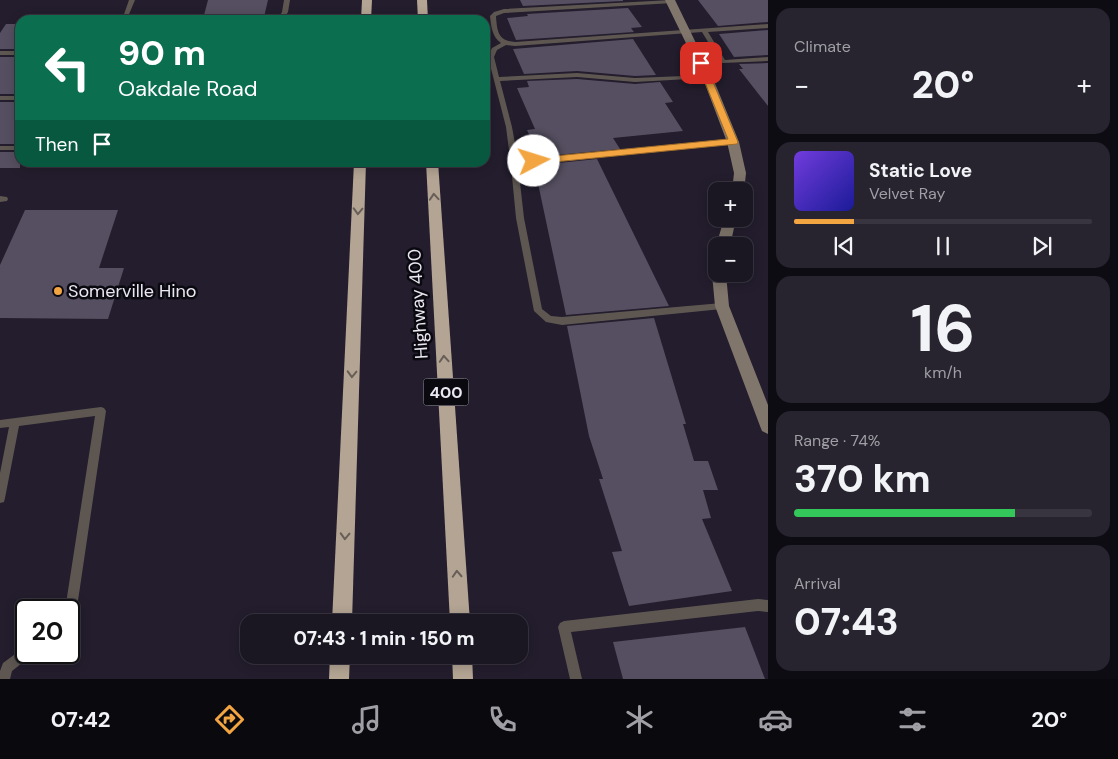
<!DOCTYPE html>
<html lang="en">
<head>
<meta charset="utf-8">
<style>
  :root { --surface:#1a1622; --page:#27232f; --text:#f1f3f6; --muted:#9f9fa5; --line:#383540; --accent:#f2a541 }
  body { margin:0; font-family:"DM Sans",sans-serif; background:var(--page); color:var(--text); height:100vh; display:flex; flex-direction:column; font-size:19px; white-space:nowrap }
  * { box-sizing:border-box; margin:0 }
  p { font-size:16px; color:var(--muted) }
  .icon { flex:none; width:28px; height:28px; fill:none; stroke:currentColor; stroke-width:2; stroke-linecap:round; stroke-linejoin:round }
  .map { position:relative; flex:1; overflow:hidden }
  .side { display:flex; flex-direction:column; gap:8px; padding:8px; background:#0e0c13; width:350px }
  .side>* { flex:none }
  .hud { position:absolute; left:15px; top:15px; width:475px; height:152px; border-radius:15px; box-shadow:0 2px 12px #0003,0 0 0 1px var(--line); background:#0b6e4f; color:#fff; overflow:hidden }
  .controls { position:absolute; left:708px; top:182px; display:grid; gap:10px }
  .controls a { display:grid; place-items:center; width:45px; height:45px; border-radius:10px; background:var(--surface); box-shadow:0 2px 12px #0003,0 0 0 1px var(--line); font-size:25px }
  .speed { position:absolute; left:15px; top:599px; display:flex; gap:10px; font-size:25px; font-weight:700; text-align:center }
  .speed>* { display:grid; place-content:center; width:65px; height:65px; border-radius:50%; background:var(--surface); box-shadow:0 2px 12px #0003,0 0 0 1px var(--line); line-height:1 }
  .speed .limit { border:2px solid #111; border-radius:8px; background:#fff; color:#111 }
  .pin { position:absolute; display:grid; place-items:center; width:42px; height:42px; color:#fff; margin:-21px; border-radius:10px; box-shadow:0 2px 8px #0006 }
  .me { position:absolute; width:55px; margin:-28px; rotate:85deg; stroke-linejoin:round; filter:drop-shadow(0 0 4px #0008) }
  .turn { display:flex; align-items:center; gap:18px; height:105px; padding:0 20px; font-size:22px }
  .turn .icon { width:65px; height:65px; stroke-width:2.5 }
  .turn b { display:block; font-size:35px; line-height:42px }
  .then { display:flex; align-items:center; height:48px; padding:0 20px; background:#0003; gap:10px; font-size:19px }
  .big { font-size:38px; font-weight:800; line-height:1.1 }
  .side .widget { flex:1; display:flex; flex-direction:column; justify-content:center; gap:8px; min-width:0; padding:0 18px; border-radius:15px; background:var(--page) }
  .side .dial { align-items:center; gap:0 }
  .dial b { font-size:65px; line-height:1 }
  .song { display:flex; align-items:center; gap:15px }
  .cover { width:60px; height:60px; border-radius:8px; background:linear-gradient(135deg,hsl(260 70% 55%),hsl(240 70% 35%)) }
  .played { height:5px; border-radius:2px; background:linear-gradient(90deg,var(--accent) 20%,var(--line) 20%) }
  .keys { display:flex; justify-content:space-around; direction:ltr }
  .heat { display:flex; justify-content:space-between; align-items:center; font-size:28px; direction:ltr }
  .charge { height:8px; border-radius:4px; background:linear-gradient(90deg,#34c759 74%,var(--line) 0) }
  .trip { position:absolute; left:240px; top:614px; width:288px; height:50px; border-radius:15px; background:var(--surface); box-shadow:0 2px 12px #0003,0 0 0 1px var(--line); font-weight:800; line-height:50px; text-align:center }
  .dock { display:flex; height:80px; justify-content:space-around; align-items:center; background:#0a090e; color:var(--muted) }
  .dock .icon { width:35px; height:35px }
  .dock .active { color:var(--accent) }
  .dock b { font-size:22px; color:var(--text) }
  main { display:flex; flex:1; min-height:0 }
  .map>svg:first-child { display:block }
  .building { fill:#554f61 }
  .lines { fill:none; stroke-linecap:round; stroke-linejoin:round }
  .lane { fill:#5e5751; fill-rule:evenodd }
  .secondary { fill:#80766c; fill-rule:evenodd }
  .highway { fill:#b3a493; fill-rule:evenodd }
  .oneway { stroke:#675e58 }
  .route { fill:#f2a541; stroke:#9d6b2a }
  .poi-dot { fill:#f2a541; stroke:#0b0910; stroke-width:2 }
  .labels { text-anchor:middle; stroke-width:5; stroke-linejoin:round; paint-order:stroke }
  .shield { fill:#0b0910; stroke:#a8a5af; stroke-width:1 }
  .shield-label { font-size:16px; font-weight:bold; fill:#ebe8f3 }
  .poi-label { font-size:18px; fill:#ebe8f3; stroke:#0b0910; text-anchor:start }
  .street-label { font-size:18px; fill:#ebe8f3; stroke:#0b0910 }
</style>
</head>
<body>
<main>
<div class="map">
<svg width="768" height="679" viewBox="0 0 768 679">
  <rect width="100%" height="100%" fill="#231d2d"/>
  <!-- building -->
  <g class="building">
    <path d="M 208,0 L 268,0 L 264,17 L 203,19 Z"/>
    <path d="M 520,0 L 623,0 L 623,1 L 523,6 Z"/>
    <path d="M 698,0 L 768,0 L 768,22 L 718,26 Z"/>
    <path d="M 628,8 L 642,27 L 631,28 L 634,32 L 516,40 L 507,18 L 528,16 L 527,14 Z"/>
    <path d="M 6,24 L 20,24 L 20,49 L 0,49 L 0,33 Z"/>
    <path d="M 768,30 L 768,55 L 734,57 L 719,34 Z"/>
    <path d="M 633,39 L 656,75 L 635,76 L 577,71 L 524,74 L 513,49 Z"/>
    <rect x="0" y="57" width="20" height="37"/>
    <path d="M 768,63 L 768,106 L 739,69 L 743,69 L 739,64 Z"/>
    <path d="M 577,79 L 635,84 L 660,82 L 673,102 L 665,103 L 683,131 L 613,138 L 620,149 L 535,157 L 530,146 L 534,145 L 527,130 L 535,129 L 517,88 L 529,87 L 527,81 Z"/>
    <rect x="0" y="102" width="20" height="42"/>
    <rect x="0" y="152" width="20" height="16"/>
    <path d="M 597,159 L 669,306 L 566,315 L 536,174 L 543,173 L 539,165 Z"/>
    <path d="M 25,210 L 118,210 L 99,268 L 124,268 L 108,319 L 0,318 L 0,265 Z"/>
    <path d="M 654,318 L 686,424 L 683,424 L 694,461 L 708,461 L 718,490 L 703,490 L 711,518 L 702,519 L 732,591 L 629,606 L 612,552 L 622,551 L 599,479 L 603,479 L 589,436 L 567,326 Z"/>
    <path d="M 745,627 L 765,679 L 623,679 L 613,642 Z"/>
  </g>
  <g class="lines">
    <!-- lane -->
    <g class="lane">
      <path d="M 129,0 L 135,0 L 127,19 L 122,20 Z"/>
      <path d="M 284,0 L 290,0 L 288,12 L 283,20 L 277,20 L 282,12 Z"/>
      <path d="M 671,0 L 673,1 L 673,3 L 504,13 L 496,16 C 497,31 498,41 515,42 L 768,24 L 768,28 L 708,32 L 725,60 L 768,57 L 768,61 L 699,64 L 699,62 L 701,61 L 719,60 L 702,32 L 515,46 L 506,45 L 497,50 L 494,57 L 499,77 L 577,73 L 635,78 L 709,75 L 710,76 L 707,78 L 635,82 L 577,77 L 500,81 L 512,127 L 518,160 L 733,140 L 736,142 L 733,144 L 518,165 L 524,218 L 542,309 L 551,316 L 562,317 L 722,303 L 725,304 L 726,306 L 725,308 L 722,309 L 562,325 L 546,322 L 534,311 L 516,218 L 511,166 L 506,127 L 488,57 L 492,48 L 501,43 C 492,37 491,26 490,16 L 494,12 L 504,9 Z"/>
      <rect x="0" y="51" width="20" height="4"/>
      <rect x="0" y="96" width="20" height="4"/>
      <rect x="0" y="146" width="20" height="4"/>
      <path d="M 0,196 L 7,197 L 8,199 L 7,201 L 0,202 Z"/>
      <path d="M 101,407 L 104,408 L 106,411 L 75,621 L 73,625 L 69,627 L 69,610 L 65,610 L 95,416 L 19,426 L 5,498 L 4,502 L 0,503 L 0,473 L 9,427 L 0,428 L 0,420 Z"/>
      <path d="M 758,599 L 768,600 L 768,612 L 758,611 L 571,632 L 582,679 L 570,679 L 558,627 L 560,623 L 564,621 Z"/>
      <path d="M 26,646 L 26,652 L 33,652 L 31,656 L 12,671 L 10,679 L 0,679 L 0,671 L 3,663 Z"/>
    </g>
    <!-- secondary -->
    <g class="secondary">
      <path d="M 665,0 L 675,0 L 712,76 L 739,142 L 746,173 L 744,192 L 732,191 L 734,173 L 727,142 L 702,76 Z"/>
      <path d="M 724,219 L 736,219 L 730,246 L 716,246 Z"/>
      <path d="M 716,269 L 716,274 L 726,274 L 729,306 L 768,405 L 768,434 L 762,431 L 760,426 L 715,306 L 712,274 Z"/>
    </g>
    <!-- highway -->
    <g class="highway">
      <path d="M 362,0 L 372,0 L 371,20 L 361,20 Z"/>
      <path d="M 417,0 L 427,0 L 428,20 L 418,20 Z"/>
      <path d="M 354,162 L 366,162 L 352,622 L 332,622 Z"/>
      <path d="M 426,162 L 438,162 L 470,622 L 450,622 Z"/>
      <path d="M 330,655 L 350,655 L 349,679 L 329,679 Z"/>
      <path d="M 452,655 L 472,655 L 473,679 L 453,679 Z"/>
    </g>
  </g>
  <!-- one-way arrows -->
  <defs><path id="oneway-chevron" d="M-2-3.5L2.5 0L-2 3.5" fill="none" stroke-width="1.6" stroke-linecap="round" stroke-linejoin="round" transform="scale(1.25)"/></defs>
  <g class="oneway">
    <use href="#oneway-chevron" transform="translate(434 197) rotate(-94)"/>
    <use href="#oneway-chevron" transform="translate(358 211) rotate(92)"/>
    <use href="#oneway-chevron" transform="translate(444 359) rotate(-94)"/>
    <use href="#oneway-chevron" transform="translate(352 374) rotate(92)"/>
    <use href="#oneway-chevron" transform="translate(345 536) rotate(92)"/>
    <use href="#oneway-chevron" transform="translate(457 574) rotate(-93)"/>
  </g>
  <!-- route -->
  <path class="route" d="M 698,62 L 705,63 L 738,142 L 737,144 L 534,164 L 529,161 L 534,158 L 728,139 L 697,63 Z"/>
  <!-- markers -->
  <circle class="poi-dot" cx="58" cy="291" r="5"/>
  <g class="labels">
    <!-- shield labels -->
    <rect class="shield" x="423.5" y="378.5" width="45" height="27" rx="4"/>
    <g class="shield-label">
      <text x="446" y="398">400</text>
    </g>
    <!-- poi labels -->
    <g class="poi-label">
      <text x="68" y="297">Somerville Hino</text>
    </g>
    <!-- street labels -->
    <g class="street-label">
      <text transform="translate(418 304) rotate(-94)" y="6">Highway 400</text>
    </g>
  </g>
</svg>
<div class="controls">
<a>+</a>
<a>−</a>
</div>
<div class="speed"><div class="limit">20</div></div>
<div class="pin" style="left:701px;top:63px;background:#d93025"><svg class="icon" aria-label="arrive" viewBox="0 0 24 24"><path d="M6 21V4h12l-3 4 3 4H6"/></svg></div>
<svg class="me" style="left:534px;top:161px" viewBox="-20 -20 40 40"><circle r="19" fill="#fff"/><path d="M0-13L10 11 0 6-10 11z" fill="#f2a541"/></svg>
<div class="trip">07:43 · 1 min · 150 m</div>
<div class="hud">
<div class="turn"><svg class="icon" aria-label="left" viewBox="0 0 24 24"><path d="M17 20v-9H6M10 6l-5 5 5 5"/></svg><div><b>90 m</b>Oakdale Road</div></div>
<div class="then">Then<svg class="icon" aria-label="arrive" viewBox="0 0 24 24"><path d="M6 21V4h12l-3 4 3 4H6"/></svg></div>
</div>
</div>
<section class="side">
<div class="widget"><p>Climate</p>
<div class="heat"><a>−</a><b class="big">20°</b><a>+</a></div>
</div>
<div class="widget">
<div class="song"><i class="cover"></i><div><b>Static Love</b><p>Velvet Ray</p></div></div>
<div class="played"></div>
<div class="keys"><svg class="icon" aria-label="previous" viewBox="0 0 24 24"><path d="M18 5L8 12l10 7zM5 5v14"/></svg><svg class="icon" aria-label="pause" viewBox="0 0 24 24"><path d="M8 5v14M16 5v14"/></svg><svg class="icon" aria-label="next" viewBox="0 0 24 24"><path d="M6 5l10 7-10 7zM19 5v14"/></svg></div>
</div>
<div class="widget dial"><b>16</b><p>km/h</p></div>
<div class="widget"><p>Range · 74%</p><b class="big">370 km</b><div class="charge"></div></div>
<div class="widget"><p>Arrival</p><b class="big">07:43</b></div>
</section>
</main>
<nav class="dock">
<b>07:42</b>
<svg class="icon active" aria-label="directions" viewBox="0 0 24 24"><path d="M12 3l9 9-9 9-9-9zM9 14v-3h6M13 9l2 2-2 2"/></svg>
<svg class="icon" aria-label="music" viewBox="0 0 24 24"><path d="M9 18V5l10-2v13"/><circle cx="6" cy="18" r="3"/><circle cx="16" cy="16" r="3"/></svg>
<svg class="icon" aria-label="phone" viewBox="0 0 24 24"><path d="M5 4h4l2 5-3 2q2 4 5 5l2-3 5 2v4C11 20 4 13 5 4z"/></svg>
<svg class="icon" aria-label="climate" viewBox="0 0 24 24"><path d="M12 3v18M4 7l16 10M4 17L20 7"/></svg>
<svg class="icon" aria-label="car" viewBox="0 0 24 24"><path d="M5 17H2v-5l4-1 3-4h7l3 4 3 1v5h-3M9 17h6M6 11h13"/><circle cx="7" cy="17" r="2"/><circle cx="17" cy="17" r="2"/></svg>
<svg class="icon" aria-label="filters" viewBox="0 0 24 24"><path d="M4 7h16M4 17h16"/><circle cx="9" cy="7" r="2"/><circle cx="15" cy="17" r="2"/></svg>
<b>20°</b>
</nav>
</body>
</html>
